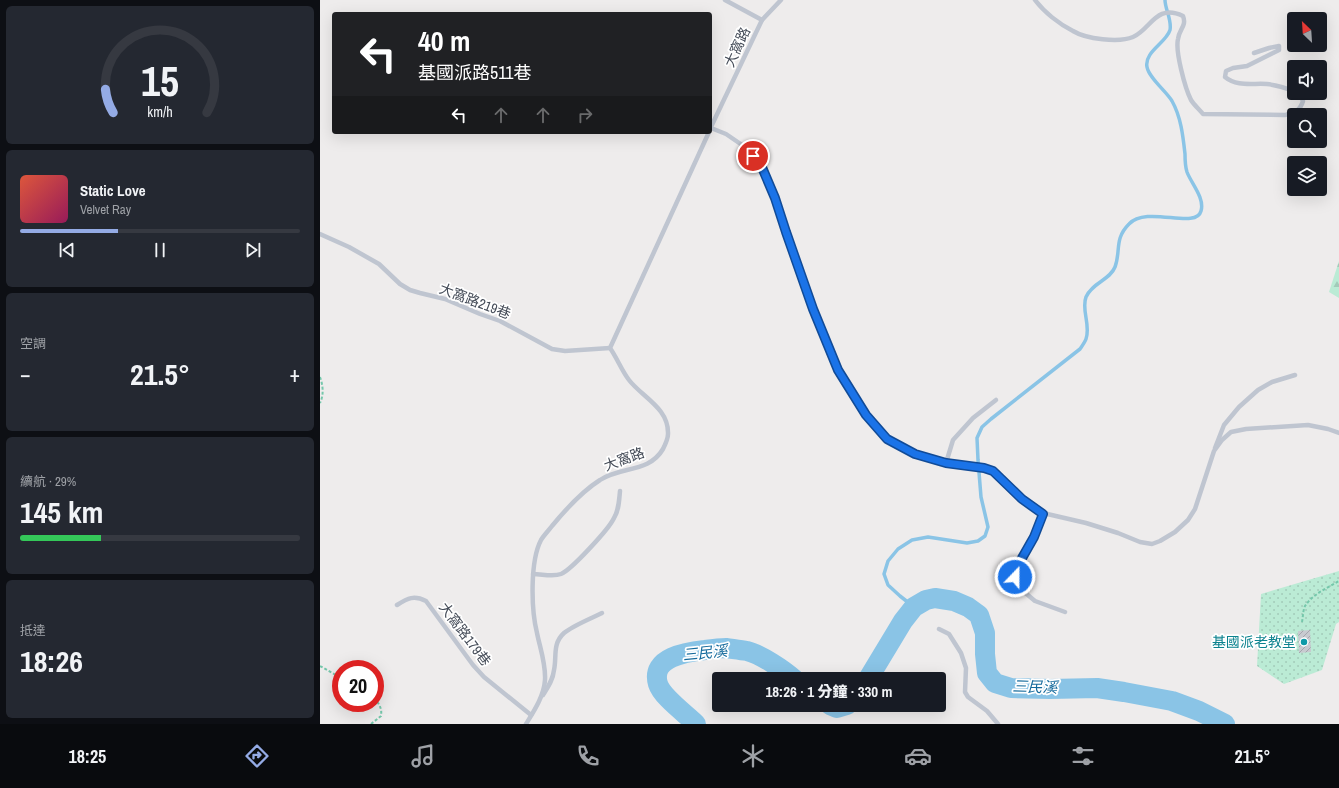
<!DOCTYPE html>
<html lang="zh-TW">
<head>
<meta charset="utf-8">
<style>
  :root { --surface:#171b24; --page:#242831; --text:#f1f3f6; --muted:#9ea1a6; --line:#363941; --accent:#94abe5 }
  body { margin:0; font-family:"Archivo Narrow","Noto Sans TC",sans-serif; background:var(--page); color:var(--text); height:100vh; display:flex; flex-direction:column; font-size:15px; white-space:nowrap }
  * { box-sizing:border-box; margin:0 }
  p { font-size:13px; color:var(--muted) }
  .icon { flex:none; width:22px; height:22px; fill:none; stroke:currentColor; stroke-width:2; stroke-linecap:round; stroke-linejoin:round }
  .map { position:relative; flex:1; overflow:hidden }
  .sheet { display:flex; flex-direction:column; gap:6px; padding:6px; background:#0d0f14; width:320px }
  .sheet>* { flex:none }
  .hud { position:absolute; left:12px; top:12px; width:380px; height:122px; border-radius:4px; box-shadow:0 4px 16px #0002; background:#202124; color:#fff; overflow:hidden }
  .needle { width:26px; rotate:335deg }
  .fabs { position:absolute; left:967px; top:12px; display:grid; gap:8px }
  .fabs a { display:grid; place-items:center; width:40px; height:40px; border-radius:4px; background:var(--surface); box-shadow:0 4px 16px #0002; font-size:20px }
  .speed { position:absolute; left:12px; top:660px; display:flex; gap:8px; font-size:20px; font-weight:700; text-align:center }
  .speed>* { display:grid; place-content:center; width:52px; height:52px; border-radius:50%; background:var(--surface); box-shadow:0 4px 16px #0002; line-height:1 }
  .speed .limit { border:6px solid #d22; background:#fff; color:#111 }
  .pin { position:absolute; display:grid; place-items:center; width:34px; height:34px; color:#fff; margin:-17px; border:2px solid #fff; border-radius:50%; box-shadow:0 1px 4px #0007 }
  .me { position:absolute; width:44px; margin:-22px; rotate:22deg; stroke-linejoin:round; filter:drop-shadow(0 0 3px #0008) }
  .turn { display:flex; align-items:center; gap:14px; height:84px; padding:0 20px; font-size:18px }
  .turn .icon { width:52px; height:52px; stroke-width:2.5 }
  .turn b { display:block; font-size:28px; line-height:34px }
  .lanes { display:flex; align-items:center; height:38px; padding:0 20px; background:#0003; justify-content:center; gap:20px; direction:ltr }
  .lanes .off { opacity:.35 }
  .big { font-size:30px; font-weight:800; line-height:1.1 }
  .sheet .widget { flex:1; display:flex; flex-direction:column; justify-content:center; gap:6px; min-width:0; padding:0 14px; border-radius:6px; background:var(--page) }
  .sheet .dial { align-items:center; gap:0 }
  .dial svg { height:104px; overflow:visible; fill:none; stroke:var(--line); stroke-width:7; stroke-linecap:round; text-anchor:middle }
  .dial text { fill:var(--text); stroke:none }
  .song { display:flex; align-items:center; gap:12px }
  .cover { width:48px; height:48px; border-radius:6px; background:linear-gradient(135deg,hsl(10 70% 55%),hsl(330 70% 35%)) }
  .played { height:4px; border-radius:2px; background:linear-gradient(90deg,var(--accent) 35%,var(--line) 35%) }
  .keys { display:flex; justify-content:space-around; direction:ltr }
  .heat { display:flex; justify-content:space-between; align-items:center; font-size:22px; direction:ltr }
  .charge { height:6px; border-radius:3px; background:linear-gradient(90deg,#34c759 29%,var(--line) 0) }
  .trip { position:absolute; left:392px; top:672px; width:234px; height:40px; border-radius:4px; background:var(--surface); box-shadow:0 4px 16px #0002; font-weight:800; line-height:40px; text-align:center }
  .tabs { display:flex; height:64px; justify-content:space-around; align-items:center; background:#090b0e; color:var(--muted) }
  .tabs .icon { width:28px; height:28px }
  .tabs .current { color:var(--accent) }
  .tabs b { font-size:18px; color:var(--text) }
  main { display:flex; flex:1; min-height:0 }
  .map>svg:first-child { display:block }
  .forest { fill:url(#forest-firs) }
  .park { fill:url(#park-dots) }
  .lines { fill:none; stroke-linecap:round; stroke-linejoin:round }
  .stream { stroke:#8ac4e6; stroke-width:3.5 }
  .river { stroke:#8ac4e6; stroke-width:20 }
  .building { fill:url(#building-hatch) }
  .path { stroke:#75c7ab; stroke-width:2; stroke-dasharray:3 2; stroke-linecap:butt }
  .service { stroke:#bfc5d0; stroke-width:4.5 }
  .route-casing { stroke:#114b97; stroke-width:10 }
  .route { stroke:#1a73e8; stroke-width:7 }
  .culture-dot { fill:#0f9aa8; stroke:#fff; stroke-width:1.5 }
  .labels { text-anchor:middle; stroke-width:3.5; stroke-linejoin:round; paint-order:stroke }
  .street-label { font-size:14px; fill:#454c58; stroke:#fff }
  .culture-label { font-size:14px; fill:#0d838f; stroke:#fff; text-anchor:end }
  .water-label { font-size:15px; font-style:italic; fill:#146a9c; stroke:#fff }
</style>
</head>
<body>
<main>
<section class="sheet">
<div class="widget dial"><svg viewBox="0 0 100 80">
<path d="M14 69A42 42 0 1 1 86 69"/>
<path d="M14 69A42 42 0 0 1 8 51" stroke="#94abe5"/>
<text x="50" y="56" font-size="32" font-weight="700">15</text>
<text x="50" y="72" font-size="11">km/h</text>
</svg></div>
<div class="widget">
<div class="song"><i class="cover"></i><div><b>Static Love</b><p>Velvet Ray</p></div></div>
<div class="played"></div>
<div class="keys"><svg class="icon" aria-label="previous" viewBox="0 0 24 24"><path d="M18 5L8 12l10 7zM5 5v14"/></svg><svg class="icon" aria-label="pause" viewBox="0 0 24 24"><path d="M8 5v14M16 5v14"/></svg><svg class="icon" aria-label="next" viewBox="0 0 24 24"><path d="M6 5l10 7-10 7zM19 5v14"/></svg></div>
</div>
<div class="widget"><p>空調</p>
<div class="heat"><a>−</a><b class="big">21.5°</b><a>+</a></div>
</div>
<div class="widget"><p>續航 · 29%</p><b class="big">145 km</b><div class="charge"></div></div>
<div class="widget"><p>抵達</p><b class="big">18:26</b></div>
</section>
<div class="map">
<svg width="1019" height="724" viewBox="0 0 1019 724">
  <defs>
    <pattern id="forest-firs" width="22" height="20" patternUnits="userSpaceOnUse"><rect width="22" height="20" fill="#bbebd5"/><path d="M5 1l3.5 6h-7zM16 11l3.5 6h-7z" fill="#a2cbb9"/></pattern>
    <pattern id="park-dots" width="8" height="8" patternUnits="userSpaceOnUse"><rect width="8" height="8" fill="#bbebd5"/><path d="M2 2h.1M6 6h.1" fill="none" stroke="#a2cbb9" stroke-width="1.8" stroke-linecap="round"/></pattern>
    <pattern id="building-hatch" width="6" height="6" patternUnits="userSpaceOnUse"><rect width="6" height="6" fill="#c8cad0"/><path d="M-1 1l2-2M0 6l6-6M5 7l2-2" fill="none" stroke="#a4a6ac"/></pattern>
  </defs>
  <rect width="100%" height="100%" fill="#eeecec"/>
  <!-- forest -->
  <path class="forest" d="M 1019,261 L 1019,298 L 1009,292 Z"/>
  <!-- park -->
  <path class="park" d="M 1019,571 L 1019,622 L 1016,624 L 1002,670 L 964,684 L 937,666 L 941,594 Z"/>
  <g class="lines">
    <!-- stream -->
    <path class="stream" d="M 594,607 L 580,596 L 568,585 L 564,574 L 568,561 L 578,549 L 592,540 L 608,537 L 647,543 L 658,541 L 665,536 L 668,527 L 661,497 L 658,460 L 657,438 L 662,427 L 671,419 L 760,349 C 762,346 765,342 766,339 C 771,325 761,310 766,297 C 772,283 790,280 795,267 C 801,251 794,239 809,224 C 827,205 876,230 881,211 C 885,198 871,183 867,172 C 865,166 865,160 865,154 C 863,136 861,117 852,101 C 846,91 829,78 827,67 C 824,52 846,43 850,30 C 852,20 845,9 845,0"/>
    <!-- river -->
    <g class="river">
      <path d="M 548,679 L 583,621 L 594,607 L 606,600 L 615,598 L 634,601 L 648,607 L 659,615 L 665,633 L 665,654 L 667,673 L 675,683 L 691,688 L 730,689 L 777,688 L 804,692 L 852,701 L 879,711 L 905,724"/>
      <path d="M 510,705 L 517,708 L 527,705"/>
      <path d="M 376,724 C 366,714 342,697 338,684 C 330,657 367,652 385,650 C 392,649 399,648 406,648 C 413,649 421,650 427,651 C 440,654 464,670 474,679"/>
    </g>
  </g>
  <!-- building -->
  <path class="building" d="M 990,630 L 991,652 L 979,653 L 978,631 Z"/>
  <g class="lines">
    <!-- path -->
    <g class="path">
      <path d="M 0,377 C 3,385 4,395 0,403"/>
      <path d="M 982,622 C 983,617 983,610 985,606 C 993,594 1007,588 1019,581"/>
      <path d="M 0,666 L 21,678"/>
      <path d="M 51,724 L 61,716 C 62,709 60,705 55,699"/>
    </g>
    <!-- service -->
    <g class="service">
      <path d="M 405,0 L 442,20"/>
      <path d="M 715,0 C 724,12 739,24 753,31 C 766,39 799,43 813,37 C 831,29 836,3 863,16 C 867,26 859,29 858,39 C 855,51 865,88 871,100 C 874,105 880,110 883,114 L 965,115 C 975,112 980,111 983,101 L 980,95 L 977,93"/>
      <path d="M 934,53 L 949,48 L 959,46 L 959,50 L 927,66 L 913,68 L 906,71 L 905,77 C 917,87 932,83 947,84 C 955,85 966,88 974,91"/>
      <path d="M 391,128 L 406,134 L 425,147 L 441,165 L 455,198 L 466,232 L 493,309 L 518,370 L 546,415 L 567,439 L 595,454 L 626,463 L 664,468 L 673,471 L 702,499 L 723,513 L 766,523 L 798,533 L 820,542 L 832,544 L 840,541 L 855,532 L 868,520 L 875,509 L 894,451 L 902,440 L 911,432 L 926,429 L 988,425 L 1008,429 L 1019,433"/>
      <path d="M 390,129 L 442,20 L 461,0"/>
      <path d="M 0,234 L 29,247 L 59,264 L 80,284 L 90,290 L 100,293 L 125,299 L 160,314 L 180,321 L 232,349 L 245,351 L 290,348"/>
      <path d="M 895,448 L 904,425 L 919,407 L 938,390 L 952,382 L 975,375"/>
      <path d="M 626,463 L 633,440 L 653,418 L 676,400"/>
      <path d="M 723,513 L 714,537 L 697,567 L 695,577 L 697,586 L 715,601 L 745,612"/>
      <path d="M 213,574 C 222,574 233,577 241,574 C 251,570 289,529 294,518 C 299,510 299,501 300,491"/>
      <path d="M 77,605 C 88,598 94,595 106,601 L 153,665 L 164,677 L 211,715"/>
      <path d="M 619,629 L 629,634 L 641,653 L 646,668 L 645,692 L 648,697 L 667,711 L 678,724"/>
      <path d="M 223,695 C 228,687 233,680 234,670 C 237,657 232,644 244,633 C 252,626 272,618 282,613"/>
      <path d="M 206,724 C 214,711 224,696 225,680 C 226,664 220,648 217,633 C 211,609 210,561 221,540 C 224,535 229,530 232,526 C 246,509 261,492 280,480 C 301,466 329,473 343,449 C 345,445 348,439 348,434 C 349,408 322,397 309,380 C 302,371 297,358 290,348 L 389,132"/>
    </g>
  </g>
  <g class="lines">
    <!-- route casing -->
    <g class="route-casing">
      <path id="route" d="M 433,156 L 441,165 L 455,198 L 466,232 L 493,309 L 518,370 L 546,415 L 567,439 L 595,454 L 626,463 L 664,468 L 673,471 L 702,499 L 723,514 L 714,537 L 697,567 L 695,577"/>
    </g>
    <!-- route -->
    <use href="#route" class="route"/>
  </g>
  <!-- markers -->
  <circle class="culture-dot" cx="984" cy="642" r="4"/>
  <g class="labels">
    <!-- street labels -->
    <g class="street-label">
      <text transform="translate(417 47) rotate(-65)" y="5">大窩路</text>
      <text transform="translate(155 301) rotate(21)" y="5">大窩路219巷</text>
      <text transform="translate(304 459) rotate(-20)" y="5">大窩路</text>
      <text transform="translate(145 634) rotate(53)" y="5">大窩路179巷</text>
    </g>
    <!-- culture labels -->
    <g class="culture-label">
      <text x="976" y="647">基國派老教堂</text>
    </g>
    <!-- water labels -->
    <g class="water-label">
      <text transform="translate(385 653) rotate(-6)" y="5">三民溪</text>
      <text transform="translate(715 687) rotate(2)" y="5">三民溪</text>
    </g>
  </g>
</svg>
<div class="fabs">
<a><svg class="needle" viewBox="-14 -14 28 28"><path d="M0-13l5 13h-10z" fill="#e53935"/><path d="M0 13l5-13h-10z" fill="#9ea1a6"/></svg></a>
<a><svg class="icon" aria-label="sound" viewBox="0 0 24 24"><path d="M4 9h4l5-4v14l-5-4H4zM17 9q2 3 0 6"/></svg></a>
<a><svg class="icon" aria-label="search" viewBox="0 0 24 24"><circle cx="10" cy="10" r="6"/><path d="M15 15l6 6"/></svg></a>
<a><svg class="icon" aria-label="layers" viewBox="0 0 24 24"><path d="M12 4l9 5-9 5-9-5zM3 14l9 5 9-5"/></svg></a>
</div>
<div class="speed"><div class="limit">20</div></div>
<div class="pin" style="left:433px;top:156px;background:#d93025"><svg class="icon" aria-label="arrive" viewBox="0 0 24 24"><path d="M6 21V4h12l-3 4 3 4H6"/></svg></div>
<svg class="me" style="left:695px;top:577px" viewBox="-20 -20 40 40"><circle r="17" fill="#1a73e8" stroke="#fff" stroke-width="3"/><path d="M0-11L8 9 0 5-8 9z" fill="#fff"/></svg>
<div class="trip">18:26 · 1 分鐘 · 330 m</div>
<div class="hud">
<div class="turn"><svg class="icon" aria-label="left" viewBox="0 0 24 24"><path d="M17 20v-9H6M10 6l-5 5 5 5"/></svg><div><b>40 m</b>基國派路511巷</div></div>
<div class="lanes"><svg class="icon" aria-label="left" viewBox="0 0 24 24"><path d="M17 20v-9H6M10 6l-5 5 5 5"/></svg><svg class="icon off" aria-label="ahead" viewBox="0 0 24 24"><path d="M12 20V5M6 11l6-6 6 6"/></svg><svg class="icon off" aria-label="ahead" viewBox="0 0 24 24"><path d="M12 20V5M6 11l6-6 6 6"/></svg><svg class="icon off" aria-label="right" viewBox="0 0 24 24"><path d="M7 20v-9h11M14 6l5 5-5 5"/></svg></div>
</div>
</div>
</main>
<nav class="tabs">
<b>18:25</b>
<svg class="icon current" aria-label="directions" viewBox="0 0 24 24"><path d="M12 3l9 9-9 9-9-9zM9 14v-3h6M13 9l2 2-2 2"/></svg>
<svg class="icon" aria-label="music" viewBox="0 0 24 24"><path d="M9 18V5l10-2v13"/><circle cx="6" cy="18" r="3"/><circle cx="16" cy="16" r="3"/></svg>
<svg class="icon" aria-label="phone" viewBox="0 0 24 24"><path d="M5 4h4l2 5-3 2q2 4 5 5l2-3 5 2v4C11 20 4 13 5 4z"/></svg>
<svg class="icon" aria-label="climate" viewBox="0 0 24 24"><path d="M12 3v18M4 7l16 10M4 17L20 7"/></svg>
<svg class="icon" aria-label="car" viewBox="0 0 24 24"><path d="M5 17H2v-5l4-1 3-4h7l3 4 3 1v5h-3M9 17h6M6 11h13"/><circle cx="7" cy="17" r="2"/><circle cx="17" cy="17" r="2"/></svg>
<svg class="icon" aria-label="filters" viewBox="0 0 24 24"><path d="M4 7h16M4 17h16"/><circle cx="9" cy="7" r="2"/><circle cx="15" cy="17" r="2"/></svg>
<b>21.5°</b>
</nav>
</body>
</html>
